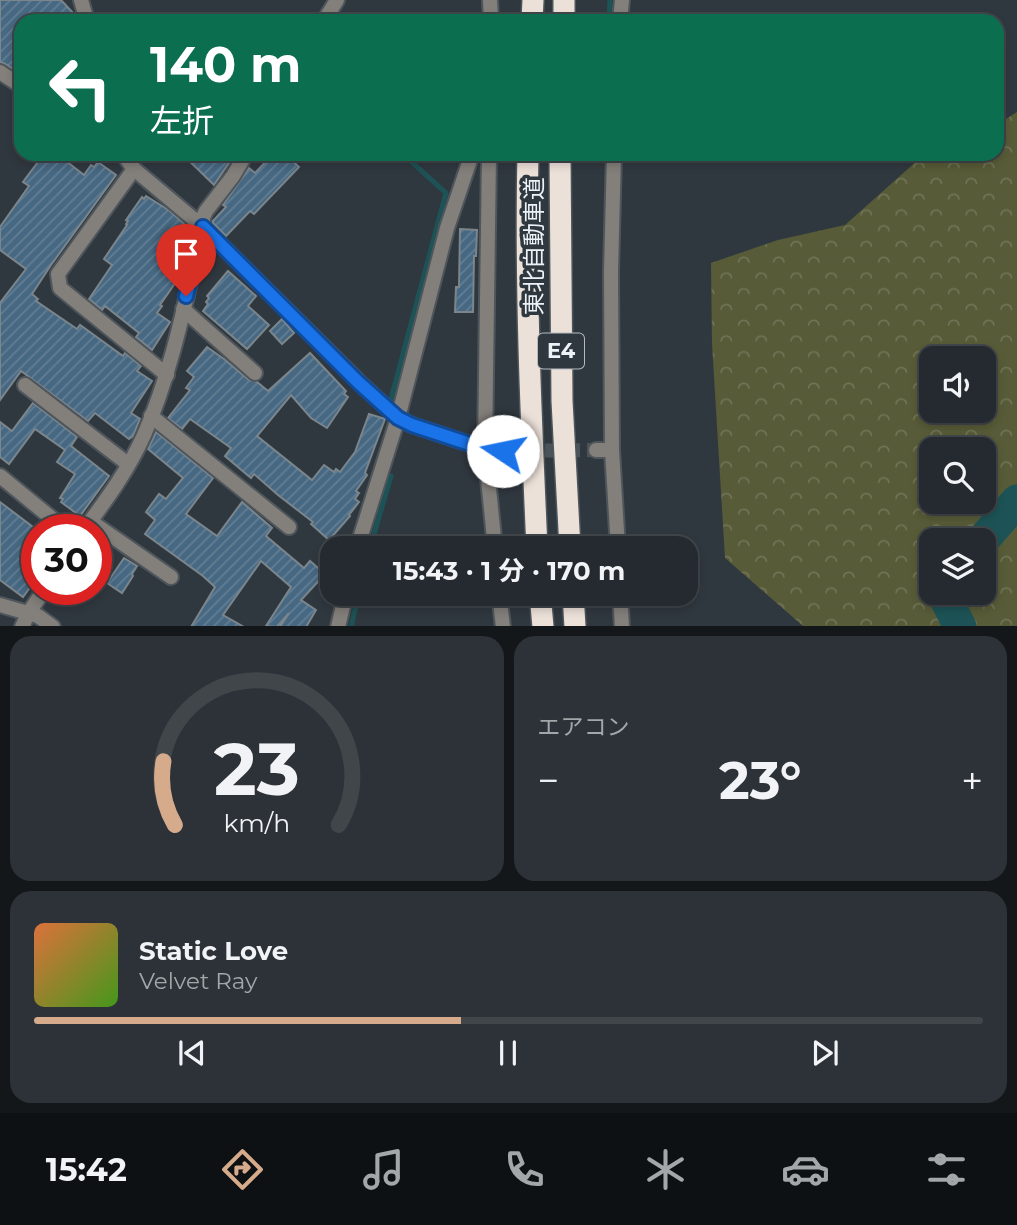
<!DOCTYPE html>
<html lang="ja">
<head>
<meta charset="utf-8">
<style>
  :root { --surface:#242a2f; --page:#2c3237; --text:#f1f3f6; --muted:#a3a7aa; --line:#41464b; --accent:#d6ab8b }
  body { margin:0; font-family:Montserrat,"Noto Sans JP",sans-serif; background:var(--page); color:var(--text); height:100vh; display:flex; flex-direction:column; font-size:26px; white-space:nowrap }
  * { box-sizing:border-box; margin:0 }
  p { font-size:23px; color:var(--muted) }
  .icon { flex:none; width:38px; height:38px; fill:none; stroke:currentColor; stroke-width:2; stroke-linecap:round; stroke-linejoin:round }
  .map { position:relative; height:626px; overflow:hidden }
  .sheet { display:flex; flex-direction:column; gap:10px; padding:10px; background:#14171a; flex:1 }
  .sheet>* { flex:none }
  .banner { position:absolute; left:14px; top:14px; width:990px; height:147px; border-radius:21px; box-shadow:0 4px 10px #0003,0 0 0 2px var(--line); background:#0b6e4f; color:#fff; overflow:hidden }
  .fabs { position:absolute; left:919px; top:346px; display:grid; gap:14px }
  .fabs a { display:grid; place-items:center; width:77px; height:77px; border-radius:14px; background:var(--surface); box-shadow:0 4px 10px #0003,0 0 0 2px var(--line); font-size:35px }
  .speed { position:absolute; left:21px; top:514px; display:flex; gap:14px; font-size:35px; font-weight:700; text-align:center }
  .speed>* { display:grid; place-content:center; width:91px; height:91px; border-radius:50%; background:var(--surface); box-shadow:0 4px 10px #0003,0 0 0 2px var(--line); line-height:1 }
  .speed .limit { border:10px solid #d22; background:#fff; color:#111 }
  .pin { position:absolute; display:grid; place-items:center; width:60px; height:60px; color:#fff; margin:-72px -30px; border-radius:50% 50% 50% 0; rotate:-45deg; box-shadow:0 0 7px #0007 }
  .pin .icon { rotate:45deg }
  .me { position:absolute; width:77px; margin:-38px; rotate:281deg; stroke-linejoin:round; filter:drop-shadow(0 0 5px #0008) }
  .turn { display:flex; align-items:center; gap:24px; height:147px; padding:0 21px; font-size:32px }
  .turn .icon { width:91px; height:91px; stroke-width:2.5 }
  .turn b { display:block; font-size:49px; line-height:60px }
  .big { font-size:52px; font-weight:700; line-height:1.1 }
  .sheet .card { flex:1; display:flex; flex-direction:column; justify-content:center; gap:10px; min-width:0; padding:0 24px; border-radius:21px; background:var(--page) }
  .sheet .dial { align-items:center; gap:0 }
  .dial svg { height:182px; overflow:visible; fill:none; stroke:var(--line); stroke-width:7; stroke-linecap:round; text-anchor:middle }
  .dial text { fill:var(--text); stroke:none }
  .song { display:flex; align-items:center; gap:21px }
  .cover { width:84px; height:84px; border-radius:10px; background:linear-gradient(135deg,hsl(20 70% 55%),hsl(100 70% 35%)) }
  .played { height:7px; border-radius:4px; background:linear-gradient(90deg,var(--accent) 45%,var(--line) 45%) }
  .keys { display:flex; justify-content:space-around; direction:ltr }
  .heat { display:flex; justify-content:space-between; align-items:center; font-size:38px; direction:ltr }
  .sheet .tiles { flex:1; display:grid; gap:10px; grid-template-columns:1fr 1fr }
  .card:last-child { grid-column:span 2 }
  .trip { position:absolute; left:320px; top:536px; width:378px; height:70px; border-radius:21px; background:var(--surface); box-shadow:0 4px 10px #0003,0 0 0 2px var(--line); font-weight:700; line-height:70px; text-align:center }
  .tab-bar { display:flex; height:112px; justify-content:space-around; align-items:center; background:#0e1113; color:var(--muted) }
  .tab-bar .icon { width:49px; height:49px }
  .tab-bar .active { color:var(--accent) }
  .tab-bar b { font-size:32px; color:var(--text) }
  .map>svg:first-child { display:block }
  .forest { fill:url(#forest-crowns); fill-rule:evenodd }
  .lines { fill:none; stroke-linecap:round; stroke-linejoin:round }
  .stream { stroke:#1d5356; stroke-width:5 }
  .river { stroke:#1d5356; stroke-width:33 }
  .building { fill:url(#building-hatch); stroke:#7b858c; stroke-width:2 }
  .minor-tunnel { stroke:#4c545b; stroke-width:14; stroke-dasharray:14 7; stroke-linecap:butt }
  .minor-casing { stroke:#4e565c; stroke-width:18 }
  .motorway-casing { stroke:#4e565c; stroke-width:24 }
  .minor { stroke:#837f7b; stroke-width:14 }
  .motorway { stroke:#ece1d9; stroke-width:21 }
  .route-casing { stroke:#114b97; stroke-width:18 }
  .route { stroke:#1a73e8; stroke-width:12 }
  .labels { text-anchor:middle; stroke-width:7; stroke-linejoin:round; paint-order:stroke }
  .shield { fill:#30383f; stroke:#b4bac0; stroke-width:2 }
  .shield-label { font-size:21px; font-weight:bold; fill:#edf2f7 }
  .street-label { font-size:23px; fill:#edf2f7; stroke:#30383f }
</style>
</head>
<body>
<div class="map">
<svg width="1017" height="627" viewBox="0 0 1017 627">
  <defs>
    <pattern id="forest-crowns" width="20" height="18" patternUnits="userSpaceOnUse" patternTransform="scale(1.75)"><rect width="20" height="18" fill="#585b37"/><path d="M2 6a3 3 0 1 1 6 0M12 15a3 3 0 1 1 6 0" fill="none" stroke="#707355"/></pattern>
    <pattern id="building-hatch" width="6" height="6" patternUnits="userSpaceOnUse" patternTransform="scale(1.75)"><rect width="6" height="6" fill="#476882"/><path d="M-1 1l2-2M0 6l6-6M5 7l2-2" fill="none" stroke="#627e94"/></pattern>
  </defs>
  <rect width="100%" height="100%" fill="#30383f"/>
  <!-- forest -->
  <path class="forest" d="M 1017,112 L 1017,626 L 803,626 L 725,558 L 712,343 L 711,263 L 778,240 L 845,225 L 919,159 L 930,154 L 998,154 L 998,124 ZM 931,359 L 984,359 L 984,411 L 931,411 ZM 931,450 L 984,450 L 984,502 L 931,502 ZM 931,541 L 984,541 L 984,593 L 931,593 Z"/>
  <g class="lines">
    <!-- stream -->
    <g class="stream">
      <path d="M 609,18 L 610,0"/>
      <path d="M 391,399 L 446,193 L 403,154"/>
      <path d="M 370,548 L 391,476"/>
      <path d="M 351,627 L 359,593"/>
    </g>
    <!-- river -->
    <g class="river">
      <path d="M 982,541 L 1017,501"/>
      <path d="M 943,593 L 960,627"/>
    </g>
  </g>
  <!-- building -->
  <g class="building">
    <path d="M 0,0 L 61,0 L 74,14 L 67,21 L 21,21 L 21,74 L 5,64 L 0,62 Z"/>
    <path d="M 44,154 L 57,154 L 84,175 L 91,165 L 94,167 L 98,162 L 116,175 L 51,265 L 32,294 L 38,299 L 36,301 L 77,329 L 80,325 L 123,356 L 125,353 L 141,366 L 137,371 L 152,381 L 131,413 L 140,419 L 133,436 L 129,439 L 95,413 L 88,421 L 21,371 L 0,400 L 0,303 L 26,269 L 0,250 L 0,227 L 29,186 L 23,182 Z"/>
    <path d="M 182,154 L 235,154 L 214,185 Z"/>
    <path d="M 273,154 L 285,154 L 299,167 L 254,214 L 250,211 L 226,236 L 213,223 L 213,221 L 226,207 L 223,205 L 249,168 L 255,173 Z"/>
    <path d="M 146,196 L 170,211 L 192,231 L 190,239 L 170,264 L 182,273 L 160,305 L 162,306 L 157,313 L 170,322 L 152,350 L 136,337 L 139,333 L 105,306 L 102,310 L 89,299 L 112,265 L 104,259 L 127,225 L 126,224 L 128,221 L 126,220 L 142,197 L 144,199 Z"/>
    <path d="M 460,229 L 477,230 L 476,256 L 474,256 L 473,312 L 455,312 L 456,287 L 459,287 Z"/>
    <path d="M 228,271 L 256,296 L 248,306 L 269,325 L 247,349 L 203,311 L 208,304 L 206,302 L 209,298 L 207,296 Z"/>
    <path d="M 282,319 L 294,333 L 282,344 L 270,331 Z"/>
    <path d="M 207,347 L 224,359 L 249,380 L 257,382 L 268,391 L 310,353 L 346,391 L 344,394 L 348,397 L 327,428 L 311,418 L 291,395 L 257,436 L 312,480 L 324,465 L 334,472 L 336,469 L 340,472 L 355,452 L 369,414 L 385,419 L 365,473 L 367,475 L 356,491 L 359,493 L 355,499 L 359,502 L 349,515 L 350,516 L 329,540 L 311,524 L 313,522 L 278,495 L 254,474 L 251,478 L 225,456 L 231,448 L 190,419 L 182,429 L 168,418 L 190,390 L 186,388 L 194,377 L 187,371 Z"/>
    <path d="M 33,403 L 77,437 L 71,446 L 109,476 L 80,516 L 61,502 L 63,499 L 60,498 L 75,474 L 57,462 L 65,450 L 35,429 L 9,464 L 0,457 L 0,422 L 12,431 Z"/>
    <path d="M 156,432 L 213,478 L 186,514 L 217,536 L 242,502 L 272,528 L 266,536 L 304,568 L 310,561 L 325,574 L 301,600 L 316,610 L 306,627 L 280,627 L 289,613 L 277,627 L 266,626 L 291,587 L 261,561 L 223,615 L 244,627 L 191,627 L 215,587 L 203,576 L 145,534 L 155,520 L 146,512 L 159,494 L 166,499 L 183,478 L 148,449 Z"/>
    <path d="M 0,502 L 37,530 L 37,578 L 23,597 L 0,580 Z"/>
    <path d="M 124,558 L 137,566 L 132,574 L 133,576 L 122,593 L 107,583 Z"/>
  </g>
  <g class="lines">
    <!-- minor-tunnel -->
    <path class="minor-tunnel" d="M 503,451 L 596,450"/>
    <!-- minor casing -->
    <g class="minor-casing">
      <g id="minor">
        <path d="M 81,0 L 87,21"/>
        <path d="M 490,0 L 491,21"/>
        <path d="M 324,21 L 337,0"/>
        <path d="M 620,21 L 622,0"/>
        <path d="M 0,72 L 21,86"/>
        <path d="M 123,154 L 134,169 L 203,227 L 358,381 L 398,418 L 412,425 L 485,449 L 503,451"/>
        <path d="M 489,154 L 485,449 L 495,548"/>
        <path d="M 614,154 L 611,272 L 612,450 L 618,548"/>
        <path d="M 134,169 L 58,274 L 60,288 L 167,375"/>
        <path d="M 183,309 L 255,373"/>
        <path d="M 25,385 L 128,464"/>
        <path d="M 151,416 L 289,527"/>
        <path d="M 596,450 L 612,450"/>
        <path d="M 0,476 L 66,530"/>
        <path d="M 90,521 L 171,577"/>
        <path d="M 84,530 C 106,500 129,469 144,435 C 173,369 186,297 203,227 L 203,217 L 206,211 L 233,176 L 246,154"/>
        <path d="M 357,548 L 398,418 L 447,228 L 472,154"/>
        <path d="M 499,593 L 503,627"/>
        <path d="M 620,593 L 622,627"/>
        <path d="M 0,605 L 38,616 L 53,627"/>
        <path d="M 22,627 L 28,614 L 44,590"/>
        <path d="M 338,627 L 346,593"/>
      </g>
    </g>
    <!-- motorway casing -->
    <g class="motorway-casing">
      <g id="motorway">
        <path d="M 532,21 L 533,0"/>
        <path d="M 564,21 L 564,0"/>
        <path d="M 528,154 C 525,285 531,417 537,548"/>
        <path d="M 560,154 L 562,401 L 570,548"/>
        <path d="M 540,593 L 543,627"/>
        <path d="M 573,593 L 575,627"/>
      </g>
    </g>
    <!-- minor -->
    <use href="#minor" class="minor"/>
    <!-- motorway -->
    <use href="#motorway" class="motorway"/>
  </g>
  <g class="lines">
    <!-- route casing -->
    <g class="route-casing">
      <path id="route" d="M 186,296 L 203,227 L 358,382 L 398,418 L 412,425 L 485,449 L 503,451"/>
    </g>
    <!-- route -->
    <use href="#route" class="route"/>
  </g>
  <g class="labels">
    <!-- shield labels -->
    <rect class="shield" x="538" y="333.5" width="46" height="35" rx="5"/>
    <g class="shield-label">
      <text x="561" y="358">E4</text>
    </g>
    <!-- street labels -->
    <g class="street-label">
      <text transform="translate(534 246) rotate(-90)" y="8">東北自動車道</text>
    </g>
  </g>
</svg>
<div class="fabs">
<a><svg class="icon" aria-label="sound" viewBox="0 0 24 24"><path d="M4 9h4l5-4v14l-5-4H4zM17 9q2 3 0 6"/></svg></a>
<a><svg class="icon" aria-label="search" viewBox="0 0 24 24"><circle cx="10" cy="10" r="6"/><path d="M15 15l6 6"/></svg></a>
<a><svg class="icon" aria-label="layers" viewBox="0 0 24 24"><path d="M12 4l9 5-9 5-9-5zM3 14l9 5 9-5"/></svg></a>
</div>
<div class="speed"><div class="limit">30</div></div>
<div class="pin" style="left:186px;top:296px;background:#d93025"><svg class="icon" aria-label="arrive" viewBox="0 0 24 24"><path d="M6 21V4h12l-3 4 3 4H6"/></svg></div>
<svg class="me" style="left:503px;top:451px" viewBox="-20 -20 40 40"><circle r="19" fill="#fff"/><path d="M0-13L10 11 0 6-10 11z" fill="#1a73e8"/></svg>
<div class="trip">15:43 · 1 分 · 170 m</div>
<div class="banner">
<div class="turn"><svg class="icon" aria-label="left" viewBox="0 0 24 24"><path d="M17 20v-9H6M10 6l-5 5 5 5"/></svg><div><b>140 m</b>左折</div></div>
</div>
</div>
<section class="sheet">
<div class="tiles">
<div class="card dial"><svg viewBox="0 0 100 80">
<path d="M14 69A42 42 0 1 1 86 69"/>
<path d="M14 69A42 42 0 0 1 9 41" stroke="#d6ab8b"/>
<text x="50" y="56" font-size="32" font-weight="700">23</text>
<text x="50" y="72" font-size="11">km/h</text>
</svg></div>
<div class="card"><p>エアコン</p>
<div class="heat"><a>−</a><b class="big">23°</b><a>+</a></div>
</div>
<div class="card">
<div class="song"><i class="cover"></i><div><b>Static Love</b><p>Velvet Ray</p></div></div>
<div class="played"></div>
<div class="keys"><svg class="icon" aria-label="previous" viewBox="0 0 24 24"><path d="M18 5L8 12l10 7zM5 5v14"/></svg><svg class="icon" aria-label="pause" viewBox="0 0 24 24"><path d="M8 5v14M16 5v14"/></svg><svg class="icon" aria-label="next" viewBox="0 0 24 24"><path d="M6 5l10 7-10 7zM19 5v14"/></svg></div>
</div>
</div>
</section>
<nav class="tab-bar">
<b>15:42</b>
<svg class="icon active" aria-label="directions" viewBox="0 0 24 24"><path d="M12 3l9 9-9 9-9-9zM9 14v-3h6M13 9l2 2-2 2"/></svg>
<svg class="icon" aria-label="music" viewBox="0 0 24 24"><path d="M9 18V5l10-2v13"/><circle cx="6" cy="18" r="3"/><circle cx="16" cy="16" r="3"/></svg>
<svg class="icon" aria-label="phone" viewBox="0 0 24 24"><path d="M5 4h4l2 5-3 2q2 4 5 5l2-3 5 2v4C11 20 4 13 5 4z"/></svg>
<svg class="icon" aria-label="climate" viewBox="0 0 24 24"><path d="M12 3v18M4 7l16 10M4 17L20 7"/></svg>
<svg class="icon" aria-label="car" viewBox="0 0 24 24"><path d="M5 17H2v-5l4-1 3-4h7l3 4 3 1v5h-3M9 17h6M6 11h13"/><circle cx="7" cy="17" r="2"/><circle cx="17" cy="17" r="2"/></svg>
<svg class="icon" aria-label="filters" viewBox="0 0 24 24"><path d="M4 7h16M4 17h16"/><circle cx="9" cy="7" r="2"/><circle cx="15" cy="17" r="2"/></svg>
</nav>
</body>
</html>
